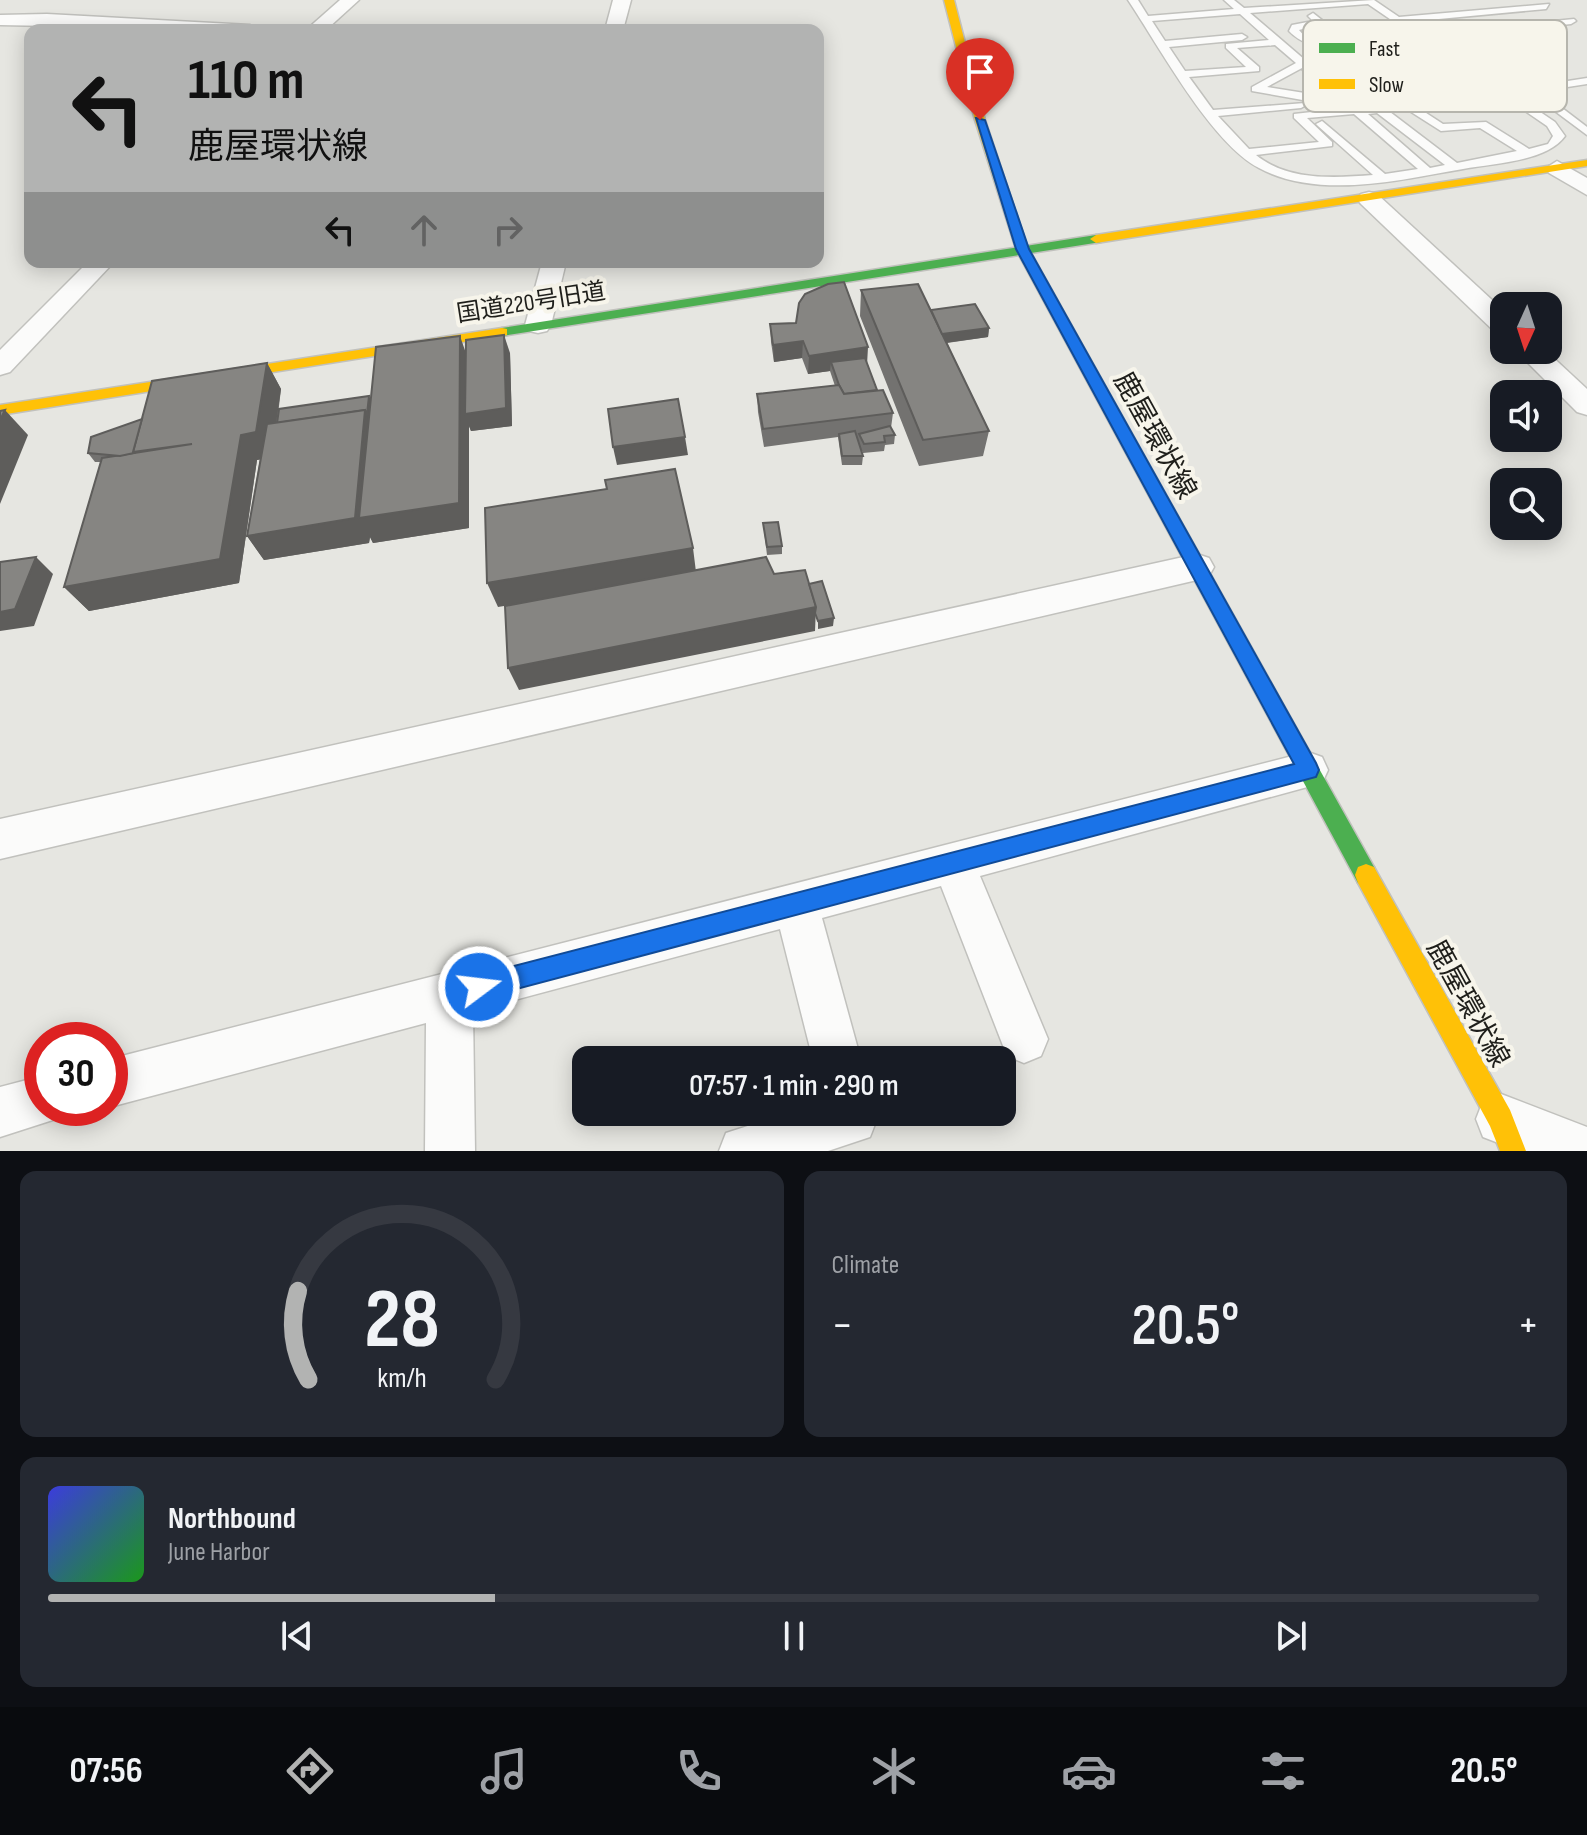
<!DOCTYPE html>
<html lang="en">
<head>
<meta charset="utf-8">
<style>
  :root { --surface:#171b24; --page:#242831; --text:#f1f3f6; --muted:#9ea1a6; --line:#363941; --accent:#b2b3b2 }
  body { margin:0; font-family:"Sofia Sans Condensed","Noto Sans JP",sans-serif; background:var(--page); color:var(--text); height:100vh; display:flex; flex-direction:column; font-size:30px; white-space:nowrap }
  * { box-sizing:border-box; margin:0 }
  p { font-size:26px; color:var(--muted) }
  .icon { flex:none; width:44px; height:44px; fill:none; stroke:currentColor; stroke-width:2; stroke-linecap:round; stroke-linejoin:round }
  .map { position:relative; height:1151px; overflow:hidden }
  .side { display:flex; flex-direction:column; gap:20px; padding:20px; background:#0d0f14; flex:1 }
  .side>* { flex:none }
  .banner { position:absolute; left:24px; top:24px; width:800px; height:244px; border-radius:16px; box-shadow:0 4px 20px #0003; background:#b2b3b2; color:#111; overflow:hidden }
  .needle { width:52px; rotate:183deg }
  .buttons { position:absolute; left:1490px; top:292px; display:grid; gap:16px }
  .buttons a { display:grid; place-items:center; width:72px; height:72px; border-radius:16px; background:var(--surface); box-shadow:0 4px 20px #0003; font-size:40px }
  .speed { position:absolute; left:24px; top:1022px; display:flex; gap:16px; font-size:40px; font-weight:700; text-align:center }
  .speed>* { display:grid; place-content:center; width:104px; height:104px; border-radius:50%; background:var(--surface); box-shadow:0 4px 20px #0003; line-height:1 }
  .speed .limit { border:12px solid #d22; background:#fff; color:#111 }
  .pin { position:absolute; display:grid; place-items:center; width:68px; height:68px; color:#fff; margin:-82px -34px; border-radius:50% 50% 50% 0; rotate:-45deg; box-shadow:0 0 8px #0007 }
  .pin .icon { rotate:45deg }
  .me { position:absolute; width:88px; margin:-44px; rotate:75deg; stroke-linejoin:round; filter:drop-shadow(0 0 6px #0008) }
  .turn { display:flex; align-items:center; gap:28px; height:168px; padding:0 32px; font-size:36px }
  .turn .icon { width:104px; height:104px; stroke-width:2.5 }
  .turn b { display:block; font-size:56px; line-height:68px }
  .lanes { display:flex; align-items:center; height:76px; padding:0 32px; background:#0003; justify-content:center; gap:40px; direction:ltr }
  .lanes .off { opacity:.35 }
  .big { font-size:60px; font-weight:600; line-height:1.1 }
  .side .widget { flex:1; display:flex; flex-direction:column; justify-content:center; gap:12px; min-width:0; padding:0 28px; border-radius:16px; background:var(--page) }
  .side .dial { align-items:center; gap:0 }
  .dial svg { height:208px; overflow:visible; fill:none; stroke:var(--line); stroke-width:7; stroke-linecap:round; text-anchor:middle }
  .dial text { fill:var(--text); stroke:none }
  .song { display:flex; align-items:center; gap:24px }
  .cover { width:96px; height:96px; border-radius:12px; background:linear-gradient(135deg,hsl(240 70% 55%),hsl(120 70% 35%)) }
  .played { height:8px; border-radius:4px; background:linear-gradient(90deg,var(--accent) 30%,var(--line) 30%) }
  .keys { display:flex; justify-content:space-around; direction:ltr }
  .heat { display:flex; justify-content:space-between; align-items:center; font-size:44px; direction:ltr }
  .side .tiles { flex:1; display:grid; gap:20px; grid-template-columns:1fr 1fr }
  .widget:last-child { grid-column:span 2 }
  .trip { position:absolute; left:572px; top:1046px; width:444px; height:80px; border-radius:16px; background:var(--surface); box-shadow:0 4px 20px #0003; font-weight:600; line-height:80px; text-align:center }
  .tab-bar { display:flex; height:128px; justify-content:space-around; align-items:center; background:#090b0e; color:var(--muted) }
  .tab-bar .icon { width:56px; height:56px }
  .tab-bar .active { color:var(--accent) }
  .tab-bar b { font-size:36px; color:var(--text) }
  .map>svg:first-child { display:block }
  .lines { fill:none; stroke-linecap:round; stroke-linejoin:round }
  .lane-casing { stroke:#c1c1bd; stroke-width:3 }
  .street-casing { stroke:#c1c1bd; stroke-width:3 }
  .fast-casing { stroke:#c1c1bd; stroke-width:3 }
  .slow-casing { stroke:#c1c1bd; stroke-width:3 }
  .lane { fill:#fbfbfa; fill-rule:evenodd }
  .street { fill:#fbfbfa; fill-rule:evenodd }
  .fast { fill:#4caf50; fill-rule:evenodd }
  .slow { fill:#ffc107; fill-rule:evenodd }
  .wall { fill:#737270 }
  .shaded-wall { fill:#5e5d5b }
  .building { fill:#868582; stroke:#5e5d5b; stroke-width:2 }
  .route { fill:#1a73e8; stroke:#114b97; stroke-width:2 }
  .labels { text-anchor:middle; stroke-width:8; stroke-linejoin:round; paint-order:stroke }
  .far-street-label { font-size:24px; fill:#1f1f1b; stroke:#f7f5eb }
  .street-label { font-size:28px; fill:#1f1f1b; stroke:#f7f5eb }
  .key { fill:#f7f5eb; stroke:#b6b5ad; stroke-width:2 }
  .key-label { font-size:22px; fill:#1f1f1b }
</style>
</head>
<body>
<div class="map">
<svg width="1587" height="1151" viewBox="0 0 1587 1151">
  <rect width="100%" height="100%" fill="#e6e6e1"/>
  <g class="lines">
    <!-- lane casing -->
    <g class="lane-casing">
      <path id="lane" d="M 1128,0 L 1138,0 L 1148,16 L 1234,9 L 1224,0 L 1234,0 L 1244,8 L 1374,0 L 1399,17 L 1549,4 L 1546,9 L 1407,22 L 1424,34 L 1574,19 L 1576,21 L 1571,24 L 1432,39 L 1513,93 L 1536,91 L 1555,83 L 1587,78 L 1587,84 L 1561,88 L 1545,95 L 1587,127 L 1587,135 L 1536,97 L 1521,99 L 1555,122 L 1565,136 C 1546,162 1494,163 1463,169 C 1400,180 1318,200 1259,168 C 1211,143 1159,46 1128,0 ZM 1368,4 L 1457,65 L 1388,72 L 1313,13 L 1308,16 L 1313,21 L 1292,25 L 1289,31 C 1303,46 1324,47 1332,60 L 1312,66 L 1250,13 ZM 1240,14 L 1269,40 L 1226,44 L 1226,48 L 1246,67 L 1185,71 L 1169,47 L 1242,40 L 1247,37 L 1242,34 L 1165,41 L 1152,21 ZM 1318,25 L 1377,73 L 1326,78 L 1318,72 L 1330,70 L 1342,63 L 1338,52 L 1306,38 L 1299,30 ZM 1275,45 L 1296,63 L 1252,87 L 1252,91 L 1348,108 L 1294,114 L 1294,118 L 1319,142 L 1249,149 L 1218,116 L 1301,108 L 1306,105 L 1305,103 L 1213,110 L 1189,77 L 1259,71 L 1259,67 L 1237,48 ZM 1302,68 L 1304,72 L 1336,98 L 1267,87 ZM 1465,70 L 1501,95 C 1495,95 1486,97 1481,96 C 1469,93 1459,83 1445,81 C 1414,76 1419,104 1378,79 ZM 1366,80 C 1379,89 1393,97 1408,97 C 1439,96 1430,75 1469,98 L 1361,108 L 1333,84 ZM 1509,100 L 1547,126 L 1553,136 L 1548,144 L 1529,149 L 1486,122 L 1443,124 L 1420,109 ZM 1408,110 L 1441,131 L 1480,128 L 1517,151 L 1457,163 L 1390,112 ZM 1377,113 L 1445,165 L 1430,168 L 1368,114 ZM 1354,114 L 1418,169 L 1385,174 L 1322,121 L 1316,124 L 1318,126 L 1373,175 C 1334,178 1288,181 1256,155 L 1332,146 L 1332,142 L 1307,118 Z"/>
    </g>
    <!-- street casing -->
    <g class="street-casing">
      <g id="street">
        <path d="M 340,0 L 359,0 L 326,30 L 306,30 Z"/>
        <path d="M 613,0 L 631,0 L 623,30 L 605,30 Z"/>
        <path d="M 47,14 L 250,25 L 259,30 L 0,25 L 0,15 Z"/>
        <path d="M 1557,161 L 1587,178 L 1587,195 L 1549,173 L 1546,168 Z"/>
        <path d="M 1369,192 L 1377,194 L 1504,311 L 1504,334 L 1495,332 L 1361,204 L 1357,199 L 1361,194 Z"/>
        <path d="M 88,262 L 114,262 L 10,372 L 0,375 L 0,350 Z"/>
        <path d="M 542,262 L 566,262 L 551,325 L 547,331 L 538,333 L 529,331 L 525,325 Z"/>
        <path d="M 1515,350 L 1545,350 L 1587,389 L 1587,415 L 1577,412 Z"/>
        <path d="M 1197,554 L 1209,558 L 1214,567 L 1209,576 L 1197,580 L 0,859 L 0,819 Z"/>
        <path d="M 1308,752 L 1322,757 L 1328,770 L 1322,783 L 980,876 L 1048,1039 L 1041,1056 L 1024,1063 L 1007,1056 L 941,886 L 822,918 L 861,1060 L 813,1060 L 780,929 L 473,1011 L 475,1151 L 425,1151 L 426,1023 L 110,1107 L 110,1059 Z"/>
        <path d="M 42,1076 L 42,1108 L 64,1108 L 59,1118 L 0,1137 L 0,1087 Z"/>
        <path d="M 1501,1094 L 1587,1127 L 1587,1151 L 1519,1151 L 1483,1137 L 1476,1119 L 1483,1101 Z"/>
        <path d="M 791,1112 L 876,1112 L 877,1119 L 870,1137 L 828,1151 L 719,1151 L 726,1133 Z"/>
      </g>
    </g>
    <!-- fast casing -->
    <g class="fast-casing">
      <path id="fast" d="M 1096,235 L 1101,236 L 1101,242 L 1031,253 L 1374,867 L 1377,875 L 1374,883 L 1366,886 L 1358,883 L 1019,255 L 502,336 L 495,332 L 502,328 Z"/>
    </g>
    <!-- slow casing -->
    <g class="slow-casing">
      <g id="slow">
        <path d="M 944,0 L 954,0 L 985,120 L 1028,249 L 1027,252 L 1016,249 L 975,120 Z"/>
        <path d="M 1587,160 L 1587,166 L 1096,243 L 1090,239 L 1096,235 Z"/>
        <path d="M 502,328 L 507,329 L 507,335 L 0,415 L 0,405 Z"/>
        <path d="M 1366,864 L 1374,867 L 1510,1110 L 1526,1151 L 1500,1151 L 1490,1126 L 1358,883 L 1355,875 L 1358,867 Z"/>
      </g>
    </g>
    <!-- lane -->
    <use href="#lane" class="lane"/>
    <!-- street -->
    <use href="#street" class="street"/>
    <!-- fast -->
    <use href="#fast" class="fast"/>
    <!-- slow -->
    <use href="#slow" class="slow"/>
  </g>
  <!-- wall -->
  <g class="wall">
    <path d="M 861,290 L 931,310 L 989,328 L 988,337 L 947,343 L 989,431 L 983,456 L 919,466 L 860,316 Z"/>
    <path d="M 770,324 L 867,363 L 877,390 L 893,413 L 891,428 L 895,435 L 894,444 L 885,445 L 884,451 L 863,453 L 859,445 L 863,456 L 862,465 L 842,465 L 838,437 L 764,447 L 758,412 L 757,394 L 835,386 L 830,371 L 808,374 L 802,358 L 774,362 L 771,342 Z"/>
    <path d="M 465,351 L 510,353 L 512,426 L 471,431 L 469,426 L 469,528 L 373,543 L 370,537 L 369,543 L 264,560 L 247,536 L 260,459 L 257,460 L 239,583 L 89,611 L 64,587 L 101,462 L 95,462 L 88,453 L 142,419 L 267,363 L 281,389 L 277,423 L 371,400 Z"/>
    <path d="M 763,523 L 782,546 L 782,554 L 767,555 Z"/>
  </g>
  <!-- shaded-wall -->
  <g class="shaded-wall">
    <path d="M 989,328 L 988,337 L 937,344 L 938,335 Z"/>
    <path d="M 504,335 L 510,353 L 512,426 L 471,431 L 469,426 L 469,528 L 373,543 L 370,537 L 369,543 L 264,560 L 247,536 L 272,458 L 257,460 L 239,583 L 89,611 L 64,587 L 241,435 L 267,363 L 281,389 L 275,430 L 369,396 L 377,414 L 460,336 L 469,362 Z"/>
    <path d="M 803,341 L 802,358 L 774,362 L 773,345 Z"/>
    <path d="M 868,347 L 867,365 L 831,362 L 830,371 L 808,374 L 809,356 Z"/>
    <path d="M 5,410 L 28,435 L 0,504 L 0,420 Z"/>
    <path d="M 685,437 L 688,455 L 617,465 L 613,447 Z"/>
    <path d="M 693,548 L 696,572 L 498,607 L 487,583 Z"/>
    <path d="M 36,557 L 53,574 L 34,626 L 0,631 L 0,612 Z"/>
    <path d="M 816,607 L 815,631 L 519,690 L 508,668 Z"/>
    <path d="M 834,618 L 833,626 L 818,629 L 818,621 Z"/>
  </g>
  <!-- building -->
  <g class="building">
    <path d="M 844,282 L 868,347 L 809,356 L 803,341 L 773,345 L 770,324 L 796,323 L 799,303 L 805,294 L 828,284 Z"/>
    <path d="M 918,284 L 989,431 L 923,440 L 861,290 Z"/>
    <path d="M 975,304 L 989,328 L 942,334 L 931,310 Z"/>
    <path d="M 504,335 L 506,408 L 465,414 L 466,340 Z"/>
    <path d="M 460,336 L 459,503 L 359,518 L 376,347 Z"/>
    <path d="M 865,358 L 877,390 L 844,394 L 839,385 L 831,362 Z"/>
    <path d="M 267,363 L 256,432 L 241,435 L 220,559 L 64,587 L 102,458 L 192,444 L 133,452 L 152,381 Z"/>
    <path d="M 839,385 L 844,394 L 883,390 L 893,413 L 763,429 L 757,394 Z"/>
    <path d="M 369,396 L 367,414 L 365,410 L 277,423 L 279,409 Z"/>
    <path d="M 678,399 L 685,437 L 613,447 L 608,409 Z"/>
    <path d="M 5,410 L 0,420 L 0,411 Z"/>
    <path d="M 365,410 L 355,518 L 247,536 L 267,424 Z"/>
    <path d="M 142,419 L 133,452 L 134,453 L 120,456 L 88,453 L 91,437 Z"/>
    <path d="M 890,426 L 895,435 L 884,436 L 885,442 L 864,444 L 859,434 Z"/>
    <path d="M 855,431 L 863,456 L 842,456 L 839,434 Z"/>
    <path d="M 675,469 L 693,548 L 487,583 L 485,508 L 607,489 L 605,480 Z"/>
    <path d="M 778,522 L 782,546 L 767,547 L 763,523 Z"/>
    <path d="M 36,557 L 15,609 L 0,612 L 0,562 Z"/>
    <path d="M 766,557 L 774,574 L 805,570 L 816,607 L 508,668 L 505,606 Z"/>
    <path d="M 822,581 L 834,618 L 818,621 L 815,613 L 816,607 L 809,584 Z"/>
  </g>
  <!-- route -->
  <path class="route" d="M 976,118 L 985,120 L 1029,249 L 1316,763 L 1319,770 L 1316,777 L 479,999 L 470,996 L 467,987 L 470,978 L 479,975 L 1294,764 L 1016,249 Z"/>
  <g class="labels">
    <!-- far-street labels -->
    <g class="far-street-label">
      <text transform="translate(531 302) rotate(-9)" y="8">国道220号旧道</text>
    </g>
    <!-- street labels -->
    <g class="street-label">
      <text transform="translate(1156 435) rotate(61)" y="10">鹿屋環状線</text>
      <text transform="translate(1469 1003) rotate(61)" y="10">鹿屋環状線</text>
    </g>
  </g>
  <!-- legend -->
  <rect x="1303" y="20" width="264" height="92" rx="12" class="key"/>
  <rect x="1319" y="43" width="36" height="10" fill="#4caf50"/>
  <rect x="1319" y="79" width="36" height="10" fill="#ffc107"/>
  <g class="key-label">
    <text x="1369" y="56">Fast</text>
    <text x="1369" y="92">Slow</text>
  </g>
</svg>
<div class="buttons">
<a><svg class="needle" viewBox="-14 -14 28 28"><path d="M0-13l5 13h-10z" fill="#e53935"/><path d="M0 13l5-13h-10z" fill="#9ea1a6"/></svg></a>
<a><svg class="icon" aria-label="sound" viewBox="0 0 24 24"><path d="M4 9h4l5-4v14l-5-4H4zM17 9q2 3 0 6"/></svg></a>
<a><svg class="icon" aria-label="search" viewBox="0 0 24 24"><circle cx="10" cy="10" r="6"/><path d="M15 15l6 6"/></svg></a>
</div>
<div class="speed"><div class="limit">30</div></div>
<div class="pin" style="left:980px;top:120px;background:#d93025"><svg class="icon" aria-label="arrive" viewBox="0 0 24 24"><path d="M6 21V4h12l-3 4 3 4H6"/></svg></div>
<svg class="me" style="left:479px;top:987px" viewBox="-20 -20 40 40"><circle r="17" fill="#1a73e8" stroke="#fff" stroke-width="3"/><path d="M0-11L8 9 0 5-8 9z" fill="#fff"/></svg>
<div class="trip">07:57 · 1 min · 290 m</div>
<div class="banner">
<div class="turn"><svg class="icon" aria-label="left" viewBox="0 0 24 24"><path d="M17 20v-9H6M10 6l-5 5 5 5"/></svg><div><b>110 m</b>鹿屋環状線</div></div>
<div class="lanes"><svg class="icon" aria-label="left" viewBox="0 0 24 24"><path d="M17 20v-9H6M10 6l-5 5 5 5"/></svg><svg class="icon off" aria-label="ahead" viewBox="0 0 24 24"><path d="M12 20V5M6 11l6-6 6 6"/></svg><svg class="icon off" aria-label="right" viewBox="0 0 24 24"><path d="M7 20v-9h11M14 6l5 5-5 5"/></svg></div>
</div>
</div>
<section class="side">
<div class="tiles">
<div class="widget dial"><svg viewBox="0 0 100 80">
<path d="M14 69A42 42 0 1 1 86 69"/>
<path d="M14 69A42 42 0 0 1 10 35" stroke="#b2b3b2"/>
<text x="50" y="56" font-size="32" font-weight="700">28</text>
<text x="50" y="72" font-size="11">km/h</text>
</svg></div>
<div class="widget"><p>Climate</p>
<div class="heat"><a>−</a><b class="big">20.5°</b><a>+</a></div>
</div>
<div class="widget">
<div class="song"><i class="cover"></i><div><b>Northbound</b><p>June Harbor</p></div></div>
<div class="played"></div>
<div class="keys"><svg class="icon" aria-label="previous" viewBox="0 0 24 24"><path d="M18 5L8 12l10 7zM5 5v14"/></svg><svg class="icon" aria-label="pause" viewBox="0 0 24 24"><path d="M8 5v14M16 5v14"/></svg><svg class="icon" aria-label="next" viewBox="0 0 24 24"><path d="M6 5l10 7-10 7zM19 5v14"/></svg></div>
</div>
</div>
</section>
<nav class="tab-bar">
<b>07:56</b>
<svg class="icon active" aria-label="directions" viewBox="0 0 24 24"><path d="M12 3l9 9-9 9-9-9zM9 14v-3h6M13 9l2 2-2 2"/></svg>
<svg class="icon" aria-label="music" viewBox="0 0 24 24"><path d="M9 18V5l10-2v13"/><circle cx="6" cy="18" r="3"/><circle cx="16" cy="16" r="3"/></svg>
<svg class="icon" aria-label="phone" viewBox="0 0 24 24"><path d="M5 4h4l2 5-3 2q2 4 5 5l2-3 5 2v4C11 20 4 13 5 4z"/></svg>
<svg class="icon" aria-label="climate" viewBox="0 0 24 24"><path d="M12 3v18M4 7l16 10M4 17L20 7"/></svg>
<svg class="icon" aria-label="car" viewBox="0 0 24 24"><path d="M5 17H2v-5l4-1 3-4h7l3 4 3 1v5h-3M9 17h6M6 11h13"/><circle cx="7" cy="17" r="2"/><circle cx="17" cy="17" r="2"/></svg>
<svg class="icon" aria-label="filters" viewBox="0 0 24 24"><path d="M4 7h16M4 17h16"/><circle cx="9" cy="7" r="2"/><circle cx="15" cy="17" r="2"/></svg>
<b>20.5°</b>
</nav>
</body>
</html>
